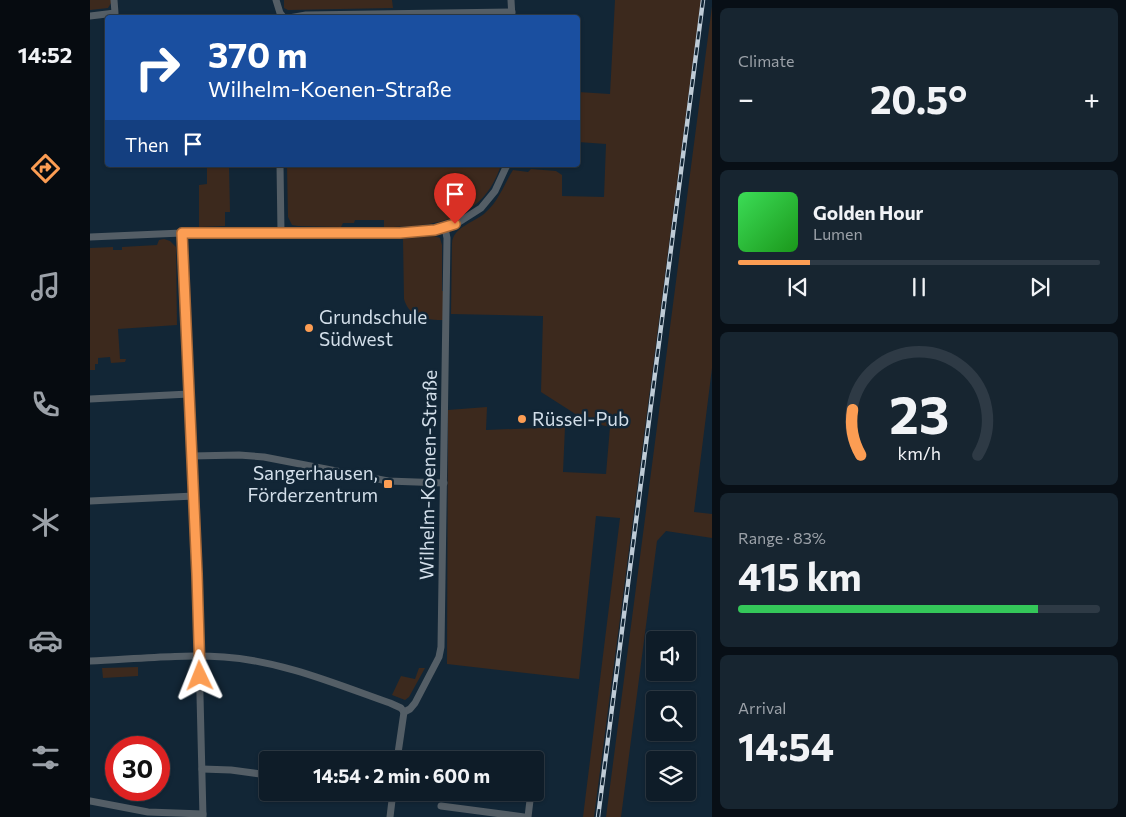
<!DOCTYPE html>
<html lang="en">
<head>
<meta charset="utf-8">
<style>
  :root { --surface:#0e1c28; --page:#172530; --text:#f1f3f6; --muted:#9ba1a8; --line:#2e3a45; --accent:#fc9d53 }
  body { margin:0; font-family:Commissioner,sans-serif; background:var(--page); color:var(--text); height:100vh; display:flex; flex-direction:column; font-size:19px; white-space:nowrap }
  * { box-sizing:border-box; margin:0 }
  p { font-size:16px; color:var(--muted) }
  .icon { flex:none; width:28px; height:28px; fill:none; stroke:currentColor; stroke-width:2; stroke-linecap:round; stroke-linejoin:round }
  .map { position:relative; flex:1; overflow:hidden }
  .sheet { display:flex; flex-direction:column; gap:8px; padding:8px; background:#080f16; width:414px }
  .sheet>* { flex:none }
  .top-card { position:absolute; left:15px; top:15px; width:475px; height:152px; border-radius:5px; box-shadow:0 1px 4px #0004,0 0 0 1px var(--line); background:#1a4fa0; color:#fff; overflow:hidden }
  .tools { position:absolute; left:556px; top:631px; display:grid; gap:10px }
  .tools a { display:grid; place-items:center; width:50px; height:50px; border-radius:5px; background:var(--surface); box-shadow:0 1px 4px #0004,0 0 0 1px var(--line); font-size:25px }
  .speed { position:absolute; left:15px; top:736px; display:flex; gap:10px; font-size:25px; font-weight:700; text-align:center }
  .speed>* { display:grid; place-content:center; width:65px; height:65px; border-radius:50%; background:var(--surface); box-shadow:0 1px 4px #0004,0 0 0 1px var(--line); line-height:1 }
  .speed .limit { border:8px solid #d22; background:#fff; color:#111 }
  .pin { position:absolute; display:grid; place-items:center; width:42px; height:42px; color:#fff; margin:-51px -21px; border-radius:50% 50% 50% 0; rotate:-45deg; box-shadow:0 0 5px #0007 }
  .pin .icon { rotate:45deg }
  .me { position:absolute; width:55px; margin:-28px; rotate:358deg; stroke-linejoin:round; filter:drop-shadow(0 0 4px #0008) }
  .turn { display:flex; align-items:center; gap:18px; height:105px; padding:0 20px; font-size:22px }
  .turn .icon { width:65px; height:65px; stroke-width:2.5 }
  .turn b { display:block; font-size:35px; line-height:42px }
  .then { display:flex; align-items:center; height:48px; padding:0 20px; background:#0003; gap:10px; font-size:19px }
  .big { font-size:38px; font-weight:700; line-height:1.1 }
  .sheet .widget { flex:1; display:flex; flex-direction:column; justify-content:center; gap:8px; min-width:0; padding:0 18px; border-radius:8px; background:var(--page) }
  .sheet .dial { align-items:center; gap:0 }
  .dial svg { height:130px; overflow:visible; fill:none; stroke:var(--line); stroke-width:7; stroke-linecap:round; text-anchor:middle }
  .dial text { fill:var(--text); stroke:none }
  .song { display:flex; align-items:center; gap:15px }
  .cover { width:60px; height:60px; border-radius:8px; background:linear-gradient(135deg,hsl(130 70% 55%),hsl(120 70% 35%)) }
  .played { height:5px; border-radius:2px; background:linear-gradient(90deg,var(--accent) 20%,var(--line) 20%) }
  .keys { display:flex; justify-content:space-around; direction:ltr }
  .heat { display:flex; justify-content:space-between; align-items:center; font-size:28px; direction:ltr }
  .charge { height:8px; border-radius:4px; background:linear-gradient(90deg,#34c759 83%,var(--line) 0) }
  .trip { position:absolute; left:169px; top:751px; width:285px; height:50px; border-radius:5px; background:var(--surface); box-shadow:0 1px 4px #0004,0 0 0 1px var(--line); font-weight:700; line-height:50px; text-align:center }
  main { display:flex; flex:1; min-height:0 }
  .menu { display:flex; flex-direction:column; width:90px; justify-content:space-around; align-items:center; background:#060b10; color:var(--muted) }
  .menu .icon { width:35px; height:35px }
  .menu .selected { color:var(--accent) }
  .menu b { font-size:22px; color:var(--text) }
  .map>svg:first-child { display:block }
  .green { fill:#3c291d }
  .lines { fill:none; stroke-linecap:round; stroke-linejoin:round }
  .minor { stroke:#545e66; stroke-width:7 }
  .rail-casing { stroke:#becbd6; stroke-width:4.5 }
  .rail { stroke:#122636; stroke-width:2.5; stroke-dasharray:8; stroke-linecap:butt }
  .route-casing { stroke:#a46636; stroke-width:12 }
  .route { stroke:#fc9d53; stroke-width:9 }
  .poi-dot { fill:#fc9d53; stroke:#122636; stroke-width:2 }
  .labels { text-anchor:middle; stroke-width:5; stroke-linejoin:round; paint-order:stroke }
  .poi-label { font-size:19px; fill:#d2dee9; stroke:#122636; text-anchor:start }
  .street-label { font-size:19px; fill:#d2dee9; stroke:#122636 }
</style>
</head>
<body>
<main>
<nav class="menu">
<b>14:52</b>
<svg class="icon selected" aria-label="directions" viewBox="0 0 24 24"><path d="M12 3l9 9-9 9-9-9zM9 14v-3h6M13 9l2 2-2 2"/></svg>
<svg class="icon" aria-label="music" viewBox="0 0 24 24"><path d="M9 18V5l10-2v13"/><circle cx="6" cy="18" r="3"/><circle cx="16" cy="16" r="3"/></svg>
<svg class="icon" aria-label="phone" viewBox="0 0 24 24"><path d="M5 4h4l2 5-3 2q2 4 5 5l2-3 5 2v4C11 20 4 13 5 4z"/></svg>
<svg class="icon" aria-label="climate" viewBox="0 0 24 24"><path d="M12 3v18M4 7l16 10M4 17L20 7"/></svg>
<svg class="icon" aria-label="car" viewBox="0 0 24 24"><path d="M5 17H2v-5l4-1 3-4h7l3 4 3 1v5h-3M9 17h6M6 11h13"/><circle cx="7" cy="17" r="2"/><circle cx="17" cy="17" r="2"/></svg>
<svg class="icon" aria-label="filters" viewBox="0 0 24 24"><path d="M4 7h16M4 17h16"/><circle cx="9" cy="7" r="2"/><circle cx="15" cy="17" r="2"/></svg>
</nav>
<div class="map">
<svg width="623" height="817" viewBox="0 0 623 817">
  <rect width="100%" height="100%" fill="#122636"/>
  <!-- green -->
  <g class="green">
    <path d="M 0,0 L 23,0 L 18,8 L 0,10 Z"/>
    <path d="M 194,0 L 302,0 L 303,8 L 198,10 L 194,8 Z"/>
    <path d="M 525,0 L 611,0 L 504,817 L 493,817 L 530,518 L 506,516 L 489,679 L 357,664 L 358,410 L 397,407 L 396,430 L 475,427 L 473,472 L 516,474 L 520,427 L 498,422 L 451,392 L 453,316 L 361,314 L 362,243 C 363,227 385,222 395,213 C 409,201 414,184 423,170 L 438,172 L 441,169 L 466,171 L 472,175 L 472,196 L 514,197 L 516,144 L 488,142 L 488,92 L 520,94 Z"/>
    <path d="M 622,6 L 623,360 L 604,512 L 622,514 L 622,538 L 576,531 L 567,541 L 531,817 L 516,817 Z"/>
    <path d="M 117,165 L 139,165 L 140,212 L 135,212 L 135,226 L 109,227 L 109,185 L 117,184 Z"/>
    <path d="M 197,165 L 411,165 C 393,220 346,227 294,227 L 294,220 L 265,220 L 264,223 L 253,223 L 251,227 L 208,226 L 202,225 L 198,217 Z"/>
    <path d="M 344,236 L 350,238 L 352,245 L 352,291 L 354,291 L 354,320 C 338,320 319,318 314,299 L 313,239 Z"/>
    <path d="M 74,239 L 80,241 L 86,247 L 87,325 L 28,329 L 30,359 L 36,359 L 35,362 L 21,363 L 20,357 L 8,358 L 8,364 L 5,364 L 5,370 L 0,370 L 0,248 L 23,247 L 23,250 L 32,250 L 32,247 L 67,245 L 69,240 Z"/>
    <path d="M 48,667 L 48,676 L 13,678 L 12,668 Z"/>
    <path d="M 329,668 L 335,668 L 319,697 L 315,700 L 302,695 L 311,676 L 325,679 Z"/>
  </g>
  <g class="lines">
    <!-- minor -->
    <g class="minor">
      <path d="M 186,0 L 190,13 L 194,18"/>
      <path d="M 421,0 L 422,18"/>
      <path d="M 0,16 L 25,13 L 24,0"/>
      <path d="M 199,18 L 216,15 L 422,12"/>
      <path d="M 190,165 L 191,232"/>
      <path d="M 92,233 L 107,574 L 113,817"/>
      <path d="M 0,237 L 92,233 L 305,233 L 345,230 L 369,222 L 391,208 L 405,191 L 417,165"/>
      <path d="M 0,399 L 99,394"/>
      <path d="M 102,456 L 149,455 L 174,457 L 298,481 L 354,483"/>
      <path d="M 0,501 L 104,496"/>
      <path d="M 0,661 C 44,659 90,654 134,657 C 192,661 246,684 300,703 L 311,708 L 314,712"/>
      <path d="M 314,712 L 320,709 L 325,703 L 349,657 L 351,647 L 357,238 L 355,228"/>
      <path d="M 307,760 L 314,712"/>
      <path d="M 112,769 L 141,770 L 178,775"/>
      <path d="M 0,801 L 58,812 L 113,814"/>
      <path d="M 351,806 L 434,817"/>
      <path d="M 300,817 L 303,792"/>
      <path d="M 438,817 L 441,792"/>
    </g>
    <!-- rail casing -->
    <g class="rail-casing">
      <path id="rail" d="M 508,817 L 613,0"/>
    </g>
    <!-- rail -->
    <use href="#rail" class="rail"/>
  </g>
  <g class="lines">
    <!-- route casing -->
    <g class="route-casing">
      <path id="route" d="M 110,676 L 107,574 L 92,233 L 310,233 L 345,230 L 365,224"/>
    </g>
    <!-- route -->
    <use href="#route" class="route"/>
  </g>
  <!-- markers -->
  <g class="poi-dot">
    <circle cx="219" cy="328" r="5"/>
    <circle cx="432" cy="419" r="5"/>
    <rect x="293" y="479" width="10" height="10" rx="2.5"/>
  </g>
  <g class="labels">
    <!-- poi labels -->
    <g class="poi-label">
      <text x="229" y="324">Grundschule<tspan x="229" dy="22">Südwest</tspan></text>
      <text x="442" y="426">Rüssel-Pub</text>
      <text x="288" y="480" text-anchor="end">Sangerhausen,<tspan x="288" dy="22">Förderzentrum</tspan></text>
    </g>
    <!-- street labels -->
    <g class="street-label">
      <text transform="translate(338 475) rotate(-89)" y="7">Wilhelm-Koenen-Straße</text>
    </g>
  </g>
</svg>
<div class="tools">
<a><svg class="icon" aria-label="sound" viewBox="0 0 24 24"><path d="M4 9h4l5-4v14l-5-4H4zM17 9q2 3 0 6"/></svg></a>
<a><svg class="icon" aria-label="search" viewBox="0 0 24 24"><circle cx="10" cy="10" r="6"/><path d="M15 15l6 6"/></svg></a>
<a><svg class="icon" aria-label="layers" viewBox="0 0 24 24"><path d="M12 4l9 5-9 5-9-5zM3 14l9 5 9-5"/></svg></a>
</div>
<div class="speed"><div class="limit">30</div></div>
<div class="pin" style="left:365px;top:224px;background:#d93025"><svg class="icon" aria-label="arrive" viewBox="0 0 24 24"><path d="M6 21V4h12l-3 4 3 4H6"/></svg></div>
<svg class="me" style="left:110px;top:676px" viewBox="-20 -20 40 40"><path d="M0-17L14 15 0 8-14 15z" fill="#fc9d53" stroke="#fff" stroke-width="4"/></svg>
<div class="trip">14:54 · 2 min · 600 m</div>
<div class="top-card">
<div class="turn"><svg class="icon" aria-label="right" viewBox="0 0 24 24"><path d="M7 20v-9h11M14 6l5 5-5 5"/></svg><div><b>370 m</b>Wilhelm-Koenen-Straße</div></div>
<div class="then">Then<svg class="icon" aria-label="arrive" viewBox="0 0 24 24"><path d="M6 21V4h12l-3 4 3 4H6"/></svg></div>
</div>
</div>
<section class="sheet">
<div class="widget"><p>Climate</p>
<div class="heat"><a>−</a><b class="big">20.5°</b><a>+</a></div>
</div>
<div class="widget">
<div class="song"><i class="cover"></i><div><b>Golden Hour</b><p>Lumen</p></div></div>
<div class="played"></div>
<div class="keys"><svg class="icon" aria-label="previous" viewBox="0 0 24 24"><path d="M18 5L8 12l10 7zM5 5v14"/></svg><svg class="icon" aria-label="pause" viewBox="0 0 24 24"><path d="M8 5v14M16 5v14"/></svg><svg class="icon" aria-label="next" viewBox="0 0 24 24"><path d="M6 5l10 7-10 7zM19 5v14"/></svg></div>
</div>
<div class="widget dial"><svg viewBox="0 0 100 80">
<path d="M14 69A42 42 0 1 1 86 69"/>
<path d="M14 69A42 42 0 0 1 9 41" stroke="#fc9d53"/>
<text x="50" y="56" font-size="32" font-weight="700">23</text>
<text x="50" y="72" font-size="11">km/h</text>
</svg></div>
<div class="widget"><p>Range · 83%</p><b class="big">415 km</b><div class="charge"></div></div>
<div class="widget"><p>Arrival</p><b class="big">14:54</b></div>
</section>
</main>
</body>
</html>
